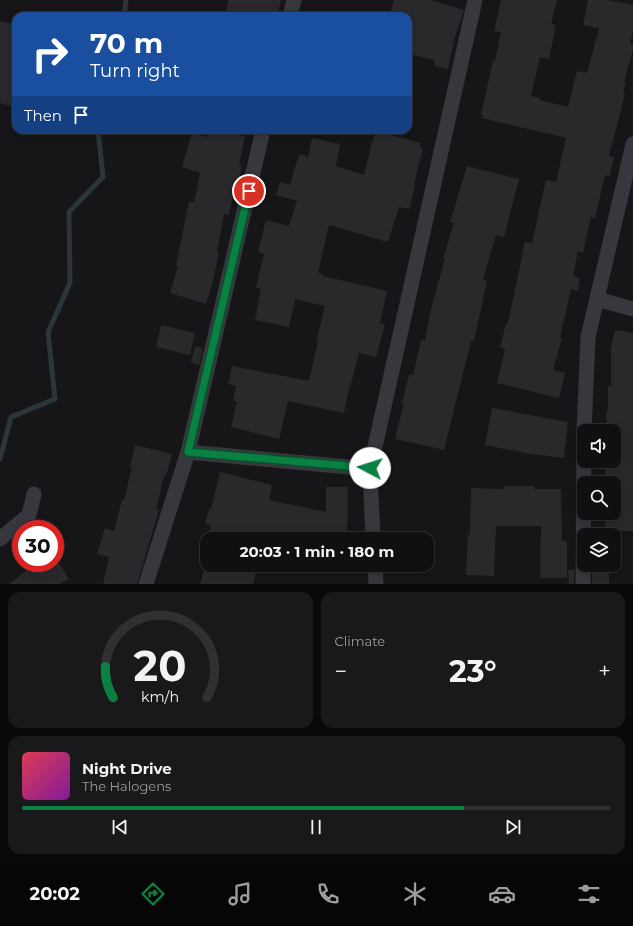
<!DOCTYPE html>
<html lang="en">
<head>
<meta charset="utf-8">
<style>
  :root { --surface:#101012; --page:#19191b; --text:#f1f3f6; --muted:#9c9d9f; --line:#303032; --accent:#0b8043 }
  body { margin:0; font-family:Montserrat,sans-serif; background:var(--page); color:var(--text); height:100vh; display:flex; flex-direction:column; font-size:15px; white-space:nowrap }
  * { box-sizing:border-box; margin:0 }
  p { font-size:13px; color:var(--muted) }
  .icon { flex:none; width:22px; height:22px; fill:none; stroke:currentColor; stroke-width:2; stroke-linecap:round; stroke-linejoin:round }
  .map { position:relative; height:584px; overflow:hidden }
  .details { display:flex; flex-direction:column; gap:8px; padding:8px; background:#09090a; flex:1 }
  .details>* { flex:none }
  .hud { position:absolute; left:12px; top:12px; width:400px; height:122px; border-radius:12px; box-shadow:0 2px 10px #0003,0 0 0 1px var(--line); background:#1a4fa0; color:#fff; overflow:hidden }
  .tools { position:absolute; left:577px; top:424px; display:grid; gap:8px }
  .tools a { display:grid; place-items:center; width:44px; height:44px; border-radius:8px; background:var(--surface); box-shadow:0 2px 10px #0003,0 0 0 1px var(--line); font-size:20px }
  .speed { position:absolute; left:12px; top:520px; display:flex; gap:8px; font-size:20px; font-weight:700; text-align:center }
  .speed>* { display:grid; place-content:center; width:52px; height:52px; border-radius:50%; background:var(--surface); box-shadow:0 2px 10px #0003,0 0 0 1px var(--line); line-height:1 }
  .speed .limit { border:6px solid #d22; background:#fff; color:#111 }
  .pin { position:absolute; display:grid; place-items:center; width:34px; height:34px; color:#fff; margin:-17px; border:2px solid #fff; border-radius:50%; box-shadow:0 1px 4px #0007 }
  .me { position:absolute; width:44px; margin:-22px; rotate:275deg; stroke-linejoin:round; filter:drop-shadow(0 0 3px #0008) }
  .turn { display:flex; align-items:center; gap:14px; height:84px; padding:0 12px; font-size:18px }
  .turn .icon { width:52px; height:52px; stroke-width:2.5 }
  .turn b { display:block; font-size:28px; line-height:34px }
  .then { display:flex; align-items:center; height:38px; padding:0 12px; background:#0003; gap:8px; font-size:15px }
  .big { font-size:30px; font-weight:700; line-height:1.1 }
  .details .card { flex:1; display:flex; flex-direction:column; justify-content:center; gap:6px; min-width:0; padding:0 14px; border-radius:12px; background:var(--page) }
  .details .dial { align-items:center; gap:0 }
  .dial svg { height:104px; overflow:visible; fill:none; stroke:var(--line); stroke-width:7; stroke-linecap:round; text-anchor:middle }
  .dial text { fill:var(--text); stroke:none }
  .song { display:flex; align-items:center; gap:12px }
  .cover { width:48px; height:48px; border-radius:6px; background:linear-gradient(135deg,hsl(350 70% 55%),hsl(290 70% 35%)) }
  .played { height:4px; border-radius:2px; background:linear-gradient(90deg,var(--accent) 75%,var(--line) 75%) }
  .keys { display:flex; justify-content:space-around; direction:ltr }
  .heat { display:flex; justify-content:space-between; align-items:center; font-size:22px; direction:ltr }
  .details .tiles { flex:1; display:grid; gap:8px; grid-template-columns:1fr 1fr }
  .card:last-child { grid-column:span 2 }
  .trip { position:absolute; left:200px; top:532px; width:234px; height:40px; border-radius:12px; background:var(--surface); box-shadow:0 2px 10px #0003,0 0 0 1px var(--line); font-weight:700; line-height:40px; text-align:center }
  .dock { display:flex; height:64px; justify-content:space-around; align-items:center; background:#060607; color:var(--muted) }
  .dock .icon { width:28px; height:28px }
  .dock .on { color:var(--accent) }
  .dock b { font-size:18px; color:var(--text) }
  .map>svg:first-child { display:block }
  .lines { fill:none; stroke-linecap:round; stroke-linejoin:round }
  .stream { stroke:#2c353c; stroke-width:5 }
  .building { fill:#29292c }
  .street { stroke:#37383d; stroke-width:15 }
  .route-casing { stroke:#07532c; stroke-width:10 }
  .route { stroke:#0b8043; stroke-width:7 }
</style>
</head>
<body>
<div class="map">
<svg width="633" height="584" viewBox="0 0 633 584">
  <rect width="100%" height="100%" fill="#161618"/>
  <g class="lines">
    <!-- stream -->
    <g class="stream">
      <path d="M 124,16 L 126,0"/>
      <path d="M 0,459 L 11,417 L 55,399 L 48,332 L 70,283 L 69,212 L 103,177 L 98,130"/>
    </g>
  </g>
  <!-- building -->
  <g class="building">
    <path d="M 228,0 L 281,0 L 277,16 L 225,16 Z"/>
    <path d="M 394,0 L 430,0 L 464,10 L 454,40 L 448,69 L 434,66 L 435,60 L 408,54 L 408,16 L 390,16 Z"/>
    <path d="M 501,0 L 557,0 L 551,24 L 556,25 L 549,59 L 540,57 L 531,96 L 540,98 L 540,100 L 568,107 L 577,71 L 587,73 L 599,28 L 583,25 L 588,0 L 607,0 L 633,5 L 633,31 L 630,44 L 633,45 L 633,49 L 624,82 L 626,82 L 623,94 L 625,94 L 609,156 L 614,157 L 610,176 L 605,175 L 595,218 L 591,217 L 583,253 L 578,251 L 573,276 L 580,278 L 578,291 L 571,289 L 560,338 L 562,338 L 553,370 L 565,373 L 559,398 L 497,383 L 505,349 L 500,348 L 506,323 L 508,323 L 525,242 L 532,243 L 546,180 L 556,182 L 566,138 L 482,118 L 483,115 L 481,115 L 493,60 L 495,61 L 501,32 L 494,31 Z"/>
    <path d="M 0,21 L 16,25 L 16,97 L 13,107 L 0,103 Z"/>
    <path d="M 210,130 L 217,130 L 245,136 L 239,165 L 242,166 L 237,187 L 235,187 L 229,215 L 224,214 L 217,251 L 219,252 L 213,281 L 206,304 L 170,293 L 178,266 L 176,266 L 189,201 L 194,202 L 200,173 L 182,167 L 192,133 L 208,137 Z"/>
    <path d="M 375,131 L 421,143 L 420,147 L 423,148 L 414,184 L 415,184 L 410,209 L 399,207 L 388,242 L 329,225 L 318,273 L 323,274 L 322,276 L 387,291 L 380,323 L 385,324 L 376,357 L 359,353 L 351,384 L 350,383 L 344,413 L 288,401 L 279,439 L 231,427 L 237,402 L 233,401 L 236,386 L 228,384 L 232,366 L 309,381 L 318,342 L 316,342 L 325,306 L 295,299 L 289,327 L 255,320 L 261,289 L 256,288 L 264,254 L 258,252 L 266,220 L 289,226 L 297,201 L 276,195 L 280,182 L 290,185 L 299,154 L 308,157 L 312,138 L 340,144 L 336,166 L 364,175 Z"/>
    <path d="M 467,166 L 519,179 L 504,237 L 496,235 L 483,280 L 487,281 L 474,341 L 471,341 L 444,450 L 395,439 L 404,403 L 402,403 L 409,374 L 413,375 L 421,340 L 425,341 L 431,309 L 445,258 L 443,258 L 454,223 L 450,222 Z"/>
    <path d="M 161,325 L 195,333 L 190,355 L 156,347 Z"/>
    <path d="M 615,330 L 633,333 L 633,531 L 605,531 L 605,513 L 614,513 L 614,479 L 605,479 L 605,461 L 614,461 L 614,431 L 607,431 L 606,411 L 608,411 L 608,386 L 611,386 L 611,347 Z"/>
    <path d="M 195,346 L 203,348 L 199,365 L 191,362 Z"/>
    <path d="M 492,408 L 568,422 L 564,458 L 525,453 L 485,445 Z"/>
    <path d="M 135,445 L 172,454 L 166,476 L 164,476 L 156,509 L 159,510 L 137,584 L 103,584 L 109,557 L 97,554 L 105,528 L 114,531 L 122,500 L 124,501 L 132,467 L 130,467 Z"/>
    <path d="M 220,472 L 272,485 L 269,500 L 326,512 L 326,487 L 348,487 L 347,539 L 217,539 L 208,537 L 211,525 L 205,524 L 209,509 L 211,509 Z"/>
    <path d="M 504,486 L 534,486 L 534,489 L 561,489 L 562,541 L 567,541 L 567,578 L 540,578 L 541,527 L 540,526 L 496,526 L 494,576 L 466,575 L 468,534 L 470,535 L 471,488 L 504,489 Z"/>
    <path d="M 36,563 L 59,563 L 69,579 L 60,584 L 9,584 Z"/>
    <path d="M 206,565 L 258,565 L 253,584 L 200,584 Z"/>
    <path d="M 609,568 L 609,584 L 592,584 L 592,569 Z"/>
    <path d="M 568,570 L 574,570 L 574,584 L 569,584 Z"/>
  </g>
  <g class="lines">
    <!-- street -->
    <g class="street">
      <path d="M 290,16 L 294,0"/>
      <path d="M 597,299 L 633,309"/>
      <path d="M 584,431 L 588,337 L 633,144"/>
      <path d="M 188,452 L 370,469"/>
      <path d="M 0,539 L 29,515 L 34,494"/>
      <path d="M 373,539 L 370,469 L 475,0"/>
      <path d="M 375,565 L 376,584"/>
      <path d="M 146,584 L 188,452 L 263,130"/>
      <path d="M 583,584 L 584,439"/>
    </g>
  </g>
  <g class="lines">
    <!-- route casing -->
    <g class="route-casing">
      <path id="route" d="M 249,191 L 188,452 L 370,468"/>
    </g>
    <!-- route -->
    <use href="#route" class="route"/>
  </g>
</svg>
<div class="tools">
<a><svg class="icon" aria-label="sound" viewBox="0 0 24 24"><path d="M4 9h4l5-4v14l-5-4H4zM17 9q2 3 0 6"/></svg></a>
<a><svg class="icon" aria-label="search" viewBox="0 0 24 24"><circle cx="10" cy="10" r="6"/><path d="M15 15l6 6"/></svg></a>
<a><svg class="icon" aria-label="layers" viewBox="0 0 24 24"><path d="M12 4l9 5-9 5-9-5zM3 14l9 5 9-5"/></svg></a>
</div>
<div class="speed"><div class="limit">30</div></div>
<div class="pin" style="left:249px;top:191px;background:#d93025"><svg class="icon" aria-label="arrive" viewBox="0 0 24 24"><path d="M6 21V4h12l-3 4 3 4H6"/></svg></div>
<svg class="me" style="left:370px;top:468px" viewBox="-20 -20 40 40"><circle r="19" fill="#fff"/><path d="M0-13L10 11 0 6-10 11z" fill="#0b8043"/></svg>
<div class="trip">20:03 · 1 min · 180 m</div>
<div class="hud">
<div class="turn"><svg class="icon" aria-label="right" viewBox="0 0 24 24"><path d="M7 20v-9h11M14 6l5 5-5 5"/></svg><div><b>70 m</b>Turn right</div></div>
<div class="then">Then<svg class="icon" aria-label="arrive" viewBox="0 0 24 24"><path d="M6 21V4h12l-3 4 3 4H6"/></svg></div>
</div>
</div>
<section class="details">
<div class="tiles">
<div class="card dial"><svg viewBox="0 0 100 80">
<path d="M14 69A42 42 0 1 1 86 69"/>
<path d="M14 69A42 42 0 0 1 8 45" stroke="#0b8043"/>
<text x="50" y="56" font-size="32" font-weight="700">20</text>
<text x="50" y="72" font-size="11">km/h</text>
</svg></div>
<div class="card"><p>Climate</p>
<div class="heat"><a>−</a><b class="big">23°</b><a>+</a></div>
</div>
<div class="card">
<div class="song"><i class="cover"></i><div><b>Night Drive</b><p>The Halogens</p></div></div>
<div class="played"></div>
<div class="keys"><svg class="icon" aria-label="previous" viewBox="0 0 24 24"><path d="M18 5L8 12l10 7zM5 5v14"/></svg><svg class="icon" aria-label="pause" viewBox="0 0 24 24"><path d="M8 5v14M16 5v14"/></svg><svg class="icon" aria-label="next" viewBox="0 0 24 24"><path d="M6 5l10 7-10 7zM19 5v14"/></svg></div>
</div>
</div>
</section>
<nav class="dock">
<b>20:02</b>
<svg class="icon on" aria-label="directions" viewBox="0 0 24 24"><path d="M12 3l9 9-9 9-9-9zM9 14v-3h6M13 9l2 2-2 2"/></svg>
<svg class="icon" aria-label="music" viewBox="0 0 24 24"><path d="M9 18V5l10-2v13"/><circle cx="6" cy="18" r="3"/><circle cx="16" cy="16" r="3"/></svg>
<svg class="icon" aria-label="phone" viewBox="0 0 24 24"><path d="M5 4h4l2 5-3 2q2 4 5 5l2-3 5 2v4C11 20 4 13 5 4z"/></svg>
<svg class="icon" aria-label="climate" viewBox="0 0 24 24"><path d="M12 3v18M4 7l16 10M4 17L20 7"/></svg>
<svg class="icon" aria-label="car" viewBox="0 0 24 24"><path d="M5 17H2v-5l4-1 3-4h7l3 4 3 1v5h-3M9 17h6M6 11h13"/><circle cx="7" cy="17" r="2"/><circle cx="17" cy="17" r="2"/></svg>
<svg class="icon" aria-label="filters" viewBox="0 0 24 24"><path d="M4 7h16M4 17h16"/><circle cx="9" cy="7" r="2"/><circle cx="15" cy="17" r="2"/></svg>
</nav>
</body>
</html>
